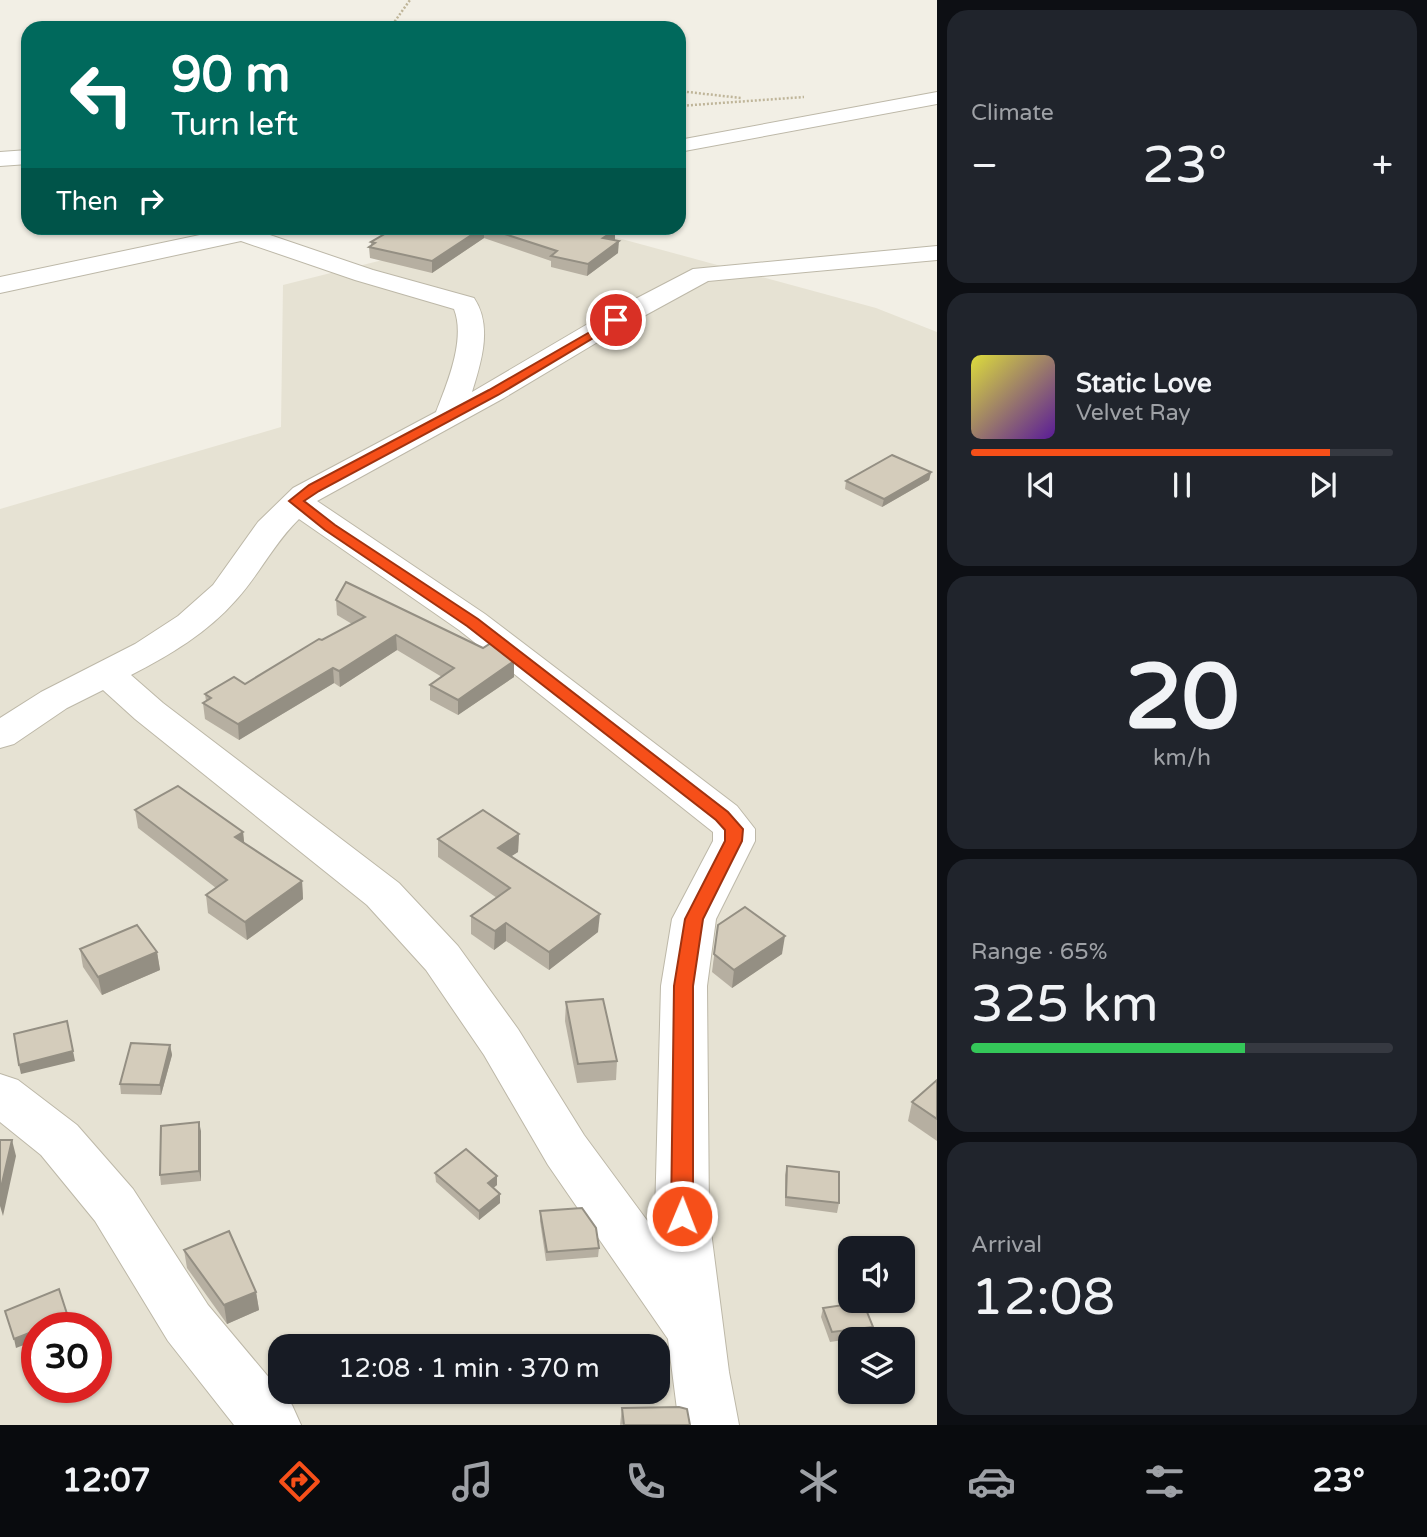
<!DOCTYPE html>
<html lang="en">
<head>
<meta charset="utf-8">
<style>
  :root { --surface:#171b24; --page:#20242c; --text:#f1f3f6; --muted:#9ea1a6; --line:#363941; --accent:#f64f19 }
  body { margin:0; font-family:"Varela Round",sans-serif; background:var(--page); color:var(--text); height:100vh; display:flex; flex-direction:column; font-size:26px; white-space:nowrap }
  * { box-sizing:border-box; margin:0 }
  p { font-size:23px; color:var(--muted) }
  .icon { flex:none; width:38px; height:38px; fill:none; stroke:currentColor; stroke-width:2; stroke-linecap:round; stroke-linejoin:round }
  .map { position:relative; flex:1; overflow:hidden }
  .drawer { display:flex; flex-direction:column; gap:10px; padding:10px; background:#0d0f14; width:490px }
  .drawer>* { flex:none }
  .guide { position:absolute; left:21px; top:21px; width:665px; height:214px; border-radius:21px; box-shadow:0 2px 5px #0004; background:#00695c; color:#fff; overflow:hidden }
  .buttons { position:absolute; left:838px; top:1236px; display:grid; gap:14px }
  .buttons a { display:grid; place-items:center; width:77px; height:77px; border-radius:14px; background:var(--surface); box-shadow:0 2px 5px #0004; font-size:35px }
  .speed { position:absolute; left:21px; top:1312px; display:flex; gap:14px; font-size:35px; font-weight:700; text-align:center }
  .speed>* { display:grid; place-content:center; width:91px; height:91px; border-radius:50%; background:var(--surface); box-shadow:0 2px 5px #0004; line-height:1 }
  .speed .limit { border:10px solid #d22; background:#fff; color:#111 }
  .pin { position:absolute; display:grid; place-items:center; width:60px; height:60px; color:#fff; margin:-30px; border:4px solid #fff; border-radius:50%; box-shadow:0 2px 7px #0007 }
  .me { position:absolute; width:77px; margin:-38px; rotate:1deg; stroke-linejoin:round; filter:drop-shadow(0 0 5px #0008) }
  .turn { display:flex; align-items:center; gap:24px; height:147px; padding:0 35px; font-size:32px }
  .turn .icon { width:91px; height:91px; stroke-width:2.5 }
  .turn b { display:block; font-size:49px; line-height:60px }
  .then { display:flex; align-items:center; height:66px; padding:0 35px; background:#0003; gap:14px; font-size:26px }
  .big { font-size:52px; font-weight:600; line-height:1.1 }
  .drawer .tile { flex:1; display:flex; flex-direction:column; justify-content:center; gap:10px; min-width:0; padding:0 24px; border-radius:21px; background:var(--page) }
  .drawer .dial { align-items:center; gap:0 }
  .dial b { font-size:91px; line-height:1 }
  .song { display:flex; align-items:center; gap:21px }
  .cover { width:84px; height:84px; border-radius:10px; background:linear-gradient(135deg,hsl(60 70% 55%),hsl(270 70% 35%)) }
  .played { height:7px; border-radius:4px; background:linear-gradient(90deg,var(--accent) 85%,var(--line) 85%) }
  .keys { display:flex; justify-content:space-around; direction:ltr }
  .heat { display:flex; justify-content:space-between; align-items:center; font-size:38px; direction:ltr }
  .charge { height:10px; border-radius:5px; background:linear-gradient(90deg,#34c759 65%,var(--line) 0) }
  .trip { position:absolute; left:268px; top:1334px; width:402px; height:70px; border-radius:21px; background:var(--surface); box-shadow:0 2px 5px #0004; font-weight:600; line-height:70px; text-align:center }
  .menu { display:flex; height:112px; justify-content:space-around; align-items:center; background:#090b0e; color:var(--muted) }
  .menu .icon { width:49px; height:49px }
  .menu .active { color:var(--accent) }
  .menu b { font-size:32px; color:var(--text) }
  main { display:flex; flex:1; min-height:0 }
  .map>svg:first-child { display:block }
  .residential { fill:#e6e2d3; fill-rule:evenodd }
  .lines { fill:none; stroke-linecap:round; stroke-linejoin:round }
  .minor-casing { stroke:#bdb8a8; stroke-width:2 }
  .path { stroke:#bfb599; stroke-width:2.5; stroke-dasharray:2 2; stroke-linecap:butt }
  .minor { fill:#fff; fill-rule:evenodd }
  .wall { fill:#b6afa1 }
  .shaded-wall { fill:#948f83 }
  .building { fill:#d4ccbb; stroke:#948f83; stroke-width:2 }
  .route { fill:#f64f19; stroke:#a03310; stroke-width:2 }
</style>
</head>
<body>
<main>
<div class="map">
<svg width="937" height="1425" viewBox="0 0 937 1425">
  <rect width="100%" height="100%" fill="#f2efe5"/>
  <!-- residential -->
  <path class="residential" d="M 510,228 L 581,228 L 876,308 L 937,332 L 937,1425 L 0,1425 L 0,509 L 281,427 L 283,285 ZM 850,1248 L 903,1248 L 903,1300 L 850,1300 ZM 37,1328 L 96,1328 L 96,1388 L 37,1388 ZM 850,1339 L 903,1339 L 903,1391 L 850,1391 ZM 280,1346 L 658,1346 L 658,1391 L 280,1391 Z"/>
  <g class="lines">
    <!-- minor casing -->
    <g class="minor-casing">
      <g id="minor">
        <path d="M 937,92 L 937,104 L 679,152 L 679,140 Z"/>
        <path d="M 28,150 L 28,164 L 0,166 L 0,152 Z"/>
        <path d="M 233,228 L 280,228 L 276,233 L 270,235 L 373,270 L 474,298 C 493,326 481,363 472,392 L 591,322 L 693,269 L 937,246 L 937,260 L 708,281 L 611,334 L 504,398 L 317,501 L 485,614 L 737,806 L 755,829 L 755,841 L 716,919 L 707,986 L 709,1216 L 729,1372 L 739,1425 L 679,1425 L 668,1339 L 548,1165 L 484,1055 L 426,970 L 367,905 L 135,719 L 103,690 L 67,708 L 14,744 L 0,748 L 0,718 L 41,692 L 135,644 L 178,616 L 213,585 L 258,522 L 293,488 L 436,412 C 447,384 466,339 454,309 L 355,280 L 241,241 L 0,293 L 0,277 ZM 299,519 L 459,630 L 713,832 L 713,841 L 672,919 L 661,986 L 655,1216 L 657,1234 L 584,1135 L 518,1029 L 458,946 L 399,883 L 163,703 L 131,675 C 170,655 207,633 236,600 C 259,575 274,543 299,519 Z"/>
        <path d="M 0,1074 L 18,1080 L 77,1125 L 133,1189 L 208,1305 L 292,1405 L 301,1425 L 234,1425 L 168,1341 L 95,1221 L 41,1155 L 0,1122 Z"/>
      </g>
    </g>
    <!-- path -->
    <g class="path">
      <path d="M 390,28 L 410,0"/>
      <path d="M 679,91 L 741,98"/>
      <path d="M 679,106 L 804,97"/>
    </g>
    <!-- minor -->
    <use href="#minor" class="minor"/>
  </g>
  <!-- wall -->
  <g class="wall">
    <path d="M 395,228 L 603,228 L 615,230 L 615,241 L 618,253 L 587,276 L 551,267 L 551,261 L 484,238 L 432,273 L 370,258 L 369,247 L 371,246 L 371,242 Z"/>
    <path d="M 931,472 L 929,480 L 882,507 L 845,489 L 846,481 Z"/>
    <path d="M 336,600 L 483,648 L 514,661 L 514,677 L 458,715 L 430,700 L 430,685 L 442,677 L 397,650 L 340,687 L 334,683 L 239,740 L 205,719 L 203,703 L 206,701 L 205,694 L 245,684 L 352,624 L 337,615 Z"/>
    <path d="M 135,810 L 243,832 L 244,843 L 302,881 L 303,899 L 247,940 L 208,913 L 206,895 L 216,888 L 138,828 Z"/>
    <path d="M 519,834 L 518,852 L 511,856 L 598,932 L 549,970 L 506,941 L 494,950 L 471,934 L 471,916 L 497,898 L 438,857 L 438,839 Z"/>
    <path d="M 718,925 L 782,954 L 732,988 L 712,972 Z"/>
    <path d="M 80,949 L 157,952 L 160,970 L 102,995 L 83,967 Z"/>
    <path d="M 566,1002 L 617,1061 L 616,1080 L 577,1083 L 565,1021 Z"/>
    <path d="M 170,1045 L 172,1055 L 161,1095 L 121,1094 L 120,1084 Z"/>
    <path d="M 937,1080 L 937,1141 L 908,1121 L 912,1102 Z"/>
    <path d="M 201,1131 L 201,1181 L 161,1185 L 160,1175 Z"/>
    <path d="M 787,1166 L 839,1203 L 837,1213 L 785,1206 L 785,1175 Z"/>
    <path d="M 435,1173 L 497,1185 L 493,1188 L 500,1203 L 479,1220 L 436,1182 Z"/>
    <path d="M 540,1211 L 599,1248 L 598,1257 L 546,1261 L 540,1221 Z"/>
    <path d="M 184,1250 L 256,1292 L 259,1310 L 227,1324 L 187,1268 Z"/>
    <path d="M 823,1308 L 873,1327 L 870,1336 L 830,1342 L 821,1317 Z"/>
    <path d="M 622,1408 L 690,1425 L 620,1425 Z"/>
  </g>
  <!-- shaded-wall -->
  <g class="shaded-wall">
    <path d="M 482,228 L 484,228 L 484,238 L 432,273 L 432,261 Z"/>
    <path d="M 615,230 L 615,242 L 603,238 Z"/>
    <path d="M 619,241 L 618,253 L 587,276 L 588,264 Z"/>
    <path d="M 931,472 L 929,480 L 882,507 L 884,499 Z"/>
    <path d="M 396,635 L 397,650 L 340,687 L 339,671 Z"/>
    <path d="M 514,661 L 514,677 L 458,715 L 458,700 Z"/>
    <path d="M 333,668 L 334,683 L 239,740 L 238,724 Z"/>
    <path d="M 243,832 L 245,850 L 235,837 Z"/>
    <path d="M 519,834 L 518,852 L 498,865 L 498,848 Z"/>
    <path d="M 302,881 L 303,899 L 247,940 L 245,922 Z"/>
    <path d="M 600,914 L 598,932 L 549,970 L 549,952 Z"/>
    <path d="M 506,923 L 506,941 L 494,950 L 495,931 Z"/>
    <path d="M 785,936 L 782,954 L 732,988 L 734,970 Z"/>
    <path d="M 157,952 L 160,970 L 102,995 L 98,977 Z"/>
    <path d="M 67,1021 L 75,1061 L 21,1074 L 19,1065 Z"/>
    <path d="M 170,1045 L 172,1055 L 161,1095 L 160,1085 Z"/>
    <path d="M 199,1122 L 201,1131 L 201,1181 L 199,1171 Z"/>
    <path d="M 12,1140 L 16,1156 L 3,1216 L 0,1206 L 0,1192 Z"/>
    <path d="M 497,1176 L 497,1185 L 487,1193 L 488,1183 Z"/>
    <path d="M 500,1194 L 500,1203 L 479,1220 L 479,1211 Z"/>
    <path d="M 256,1292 L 259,1310 L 227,1324 L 224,1305 Z"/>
    <path d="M 68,1317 L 71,1326 L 65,1328 L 40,1328 Z"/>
    <path d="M 37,1330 L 37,1340 L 16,1348 L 14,1339 Z"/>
  </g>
  <!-- building -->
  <g class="building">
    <path d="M 395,228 L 482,228 L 432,261 L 369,247 L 375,243 L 371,242 Z"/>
    <path d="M 486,228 L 603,228 L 615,230 L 603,238 L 619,241 L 588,264 L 551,256 L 557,251 Z"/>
    <path d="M 892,455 L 931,472 L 884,499 L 846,481 Z"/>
    <path d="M 346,582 L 483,648 L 491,643 L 514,661 L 458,700 L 430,685 L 454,668 L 396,635 L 339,671 L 333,668 L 238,724 L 203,703 L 211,698 L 205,694 L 234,677 L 245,684 L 319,639 L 322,640 L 365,617 L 336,600 Z"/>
    <path d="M 178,786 L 243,832 L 235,837 L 302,881 L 245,922 L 206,895 L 227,880 L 135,810 Z"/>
    <path d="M 483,810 L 519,834 L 498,848 L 600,914 L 549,952 L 506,923 L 495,931 L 471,916 L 510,888 L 438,839 Z"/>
    <path d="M 745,907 L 785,936 L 734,970 L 714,954 L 718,925 Z"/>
    <path d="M 137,925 L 157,952 L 98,977 L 80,949 Z"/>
    <path d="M 603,999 L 617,1061 L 578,1064 L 566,1002 Z"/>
    <path d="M 67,1021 L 73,1051 L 19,1065 L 14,1034 Z"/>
    <path d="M 131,1043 L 170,1045 L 160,1085 L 120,1084 Z"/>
    <path d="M 937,1080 L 937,1119 L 912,1102 Z"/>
    <path d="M 199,1122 L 199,1171 L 160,1175 L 161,1126 Z"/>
    <path d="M 0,1140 L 12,1140 L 0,1192 Z"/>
    <path d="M 466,1149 L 497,1176 L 488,1183 L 500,1194 L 479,1211 L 435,1173 Z"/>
    <path d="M 787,1166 L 839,1172 L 839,1203 L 786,1197 Z"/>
    <path d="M 582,1208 L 596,1228 L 599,1248 L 547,1252 L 540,1211 Z"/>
    <path d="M 229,1231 L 256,1292 L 224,1305 L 184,1250 Z"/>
    <path d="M 59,1289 L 68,1317 L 40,1328 L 37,1328 L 37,1330 L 14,1339 L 5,1311 Z"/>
    <path d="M 863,1302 L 873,1327 L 832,1332 L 823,1308 Z"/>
    <path d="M 679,1407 L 687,1409 L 690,1425 L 624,1425 L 622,1408 Z"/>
  </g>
  <!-- route -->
  <path class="route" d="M 616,317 L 620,318 L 620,322 L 498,395 L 319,491 L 304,501 L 335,525 L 478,619 L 728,812 L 743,829 L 742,841 L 703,919 L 693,986 L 693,1216 L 690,1222 L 682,1225 L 674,1222 L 671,1216 L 674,986 L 685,919 L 725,841 L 725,830 L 716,820 L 467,626 L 325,530 L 289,501 L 309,485 L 489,390 Z"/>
</svg>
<div class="buttons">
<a><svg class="icon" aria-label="sound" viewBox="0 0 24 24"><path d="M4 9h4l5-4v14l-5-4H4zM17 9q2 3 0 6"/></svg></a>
<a><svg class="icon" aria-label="layers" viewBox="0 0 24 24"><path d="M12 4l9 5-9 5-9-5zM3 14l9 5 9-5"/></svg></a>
</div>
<div class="speed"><div class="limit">30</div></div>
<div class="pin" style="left:616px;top:320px;background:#d93025"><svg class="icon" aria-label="arrive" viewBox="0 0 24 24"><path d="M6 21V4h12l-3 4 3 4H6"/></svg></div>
<svg class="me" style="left:682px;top:1216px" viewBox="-20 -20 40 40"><circle r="17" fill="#f64f19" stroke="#fff" stroke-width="3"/><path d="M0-11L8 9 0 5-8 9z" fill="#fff"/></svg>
<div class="trip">12:08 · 1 min · 370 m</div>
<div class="guide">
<div class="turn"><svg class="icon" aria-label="left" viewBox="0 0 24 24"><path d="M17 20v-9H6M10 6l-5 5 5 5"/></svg><div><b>90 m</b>Turn left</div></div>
<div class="then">Then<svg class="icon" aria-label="right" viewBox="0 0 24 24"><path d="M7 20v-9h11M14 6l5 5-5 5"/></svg></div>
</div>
</div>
<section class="drawer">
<div class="tile"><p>Climate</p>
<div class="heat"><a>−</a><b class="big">23°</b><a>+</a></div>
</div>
<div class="tile">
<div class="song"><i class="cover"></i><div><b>Static Love</b><p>Velvet Ray</p></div></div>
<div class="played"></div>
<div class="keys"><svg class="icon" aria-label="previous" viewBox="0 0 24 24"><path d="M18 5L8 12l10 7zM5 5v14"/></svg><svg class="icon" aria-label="pause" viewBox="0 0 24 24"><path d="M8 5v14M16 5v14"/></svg><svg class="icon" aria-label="next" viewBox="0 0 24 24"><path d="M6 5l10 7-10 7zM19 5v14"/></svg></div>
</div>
<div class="tile dial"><b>20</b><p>km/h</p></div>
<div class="tile"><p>Range · 65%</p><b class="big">325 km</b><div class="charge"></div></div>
<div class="tile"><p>Arrival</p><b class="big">12:08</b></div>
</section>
</main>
<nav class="menu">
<b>12:07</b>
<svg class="icon active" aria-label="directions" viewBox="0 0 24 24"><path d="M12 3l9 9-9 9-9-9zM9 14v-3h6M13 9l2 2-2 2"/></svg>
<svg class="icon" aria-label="music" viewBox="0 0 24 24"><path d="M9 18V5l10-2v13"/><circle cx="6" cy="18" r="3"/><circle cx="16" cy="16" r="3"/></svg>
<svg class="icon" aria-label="phone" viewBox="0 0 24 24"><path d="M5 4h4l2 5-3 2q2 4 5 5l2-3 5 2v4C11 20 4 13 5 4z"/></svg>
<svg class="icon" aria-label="climate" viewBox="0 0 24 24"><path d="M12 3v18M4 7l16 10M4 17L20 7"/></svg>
<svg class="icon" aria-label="car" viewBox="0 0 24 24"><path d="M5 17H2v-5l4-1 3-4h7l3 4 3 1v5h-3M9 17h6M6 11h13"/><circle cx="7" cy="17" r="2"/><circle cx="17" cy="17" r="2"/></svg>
<svg class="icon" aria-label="filters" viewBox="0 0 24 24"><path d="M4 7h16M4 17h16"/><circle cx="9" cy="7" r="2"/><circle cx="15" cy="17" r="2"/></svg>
<b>23°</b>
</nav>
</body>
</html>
